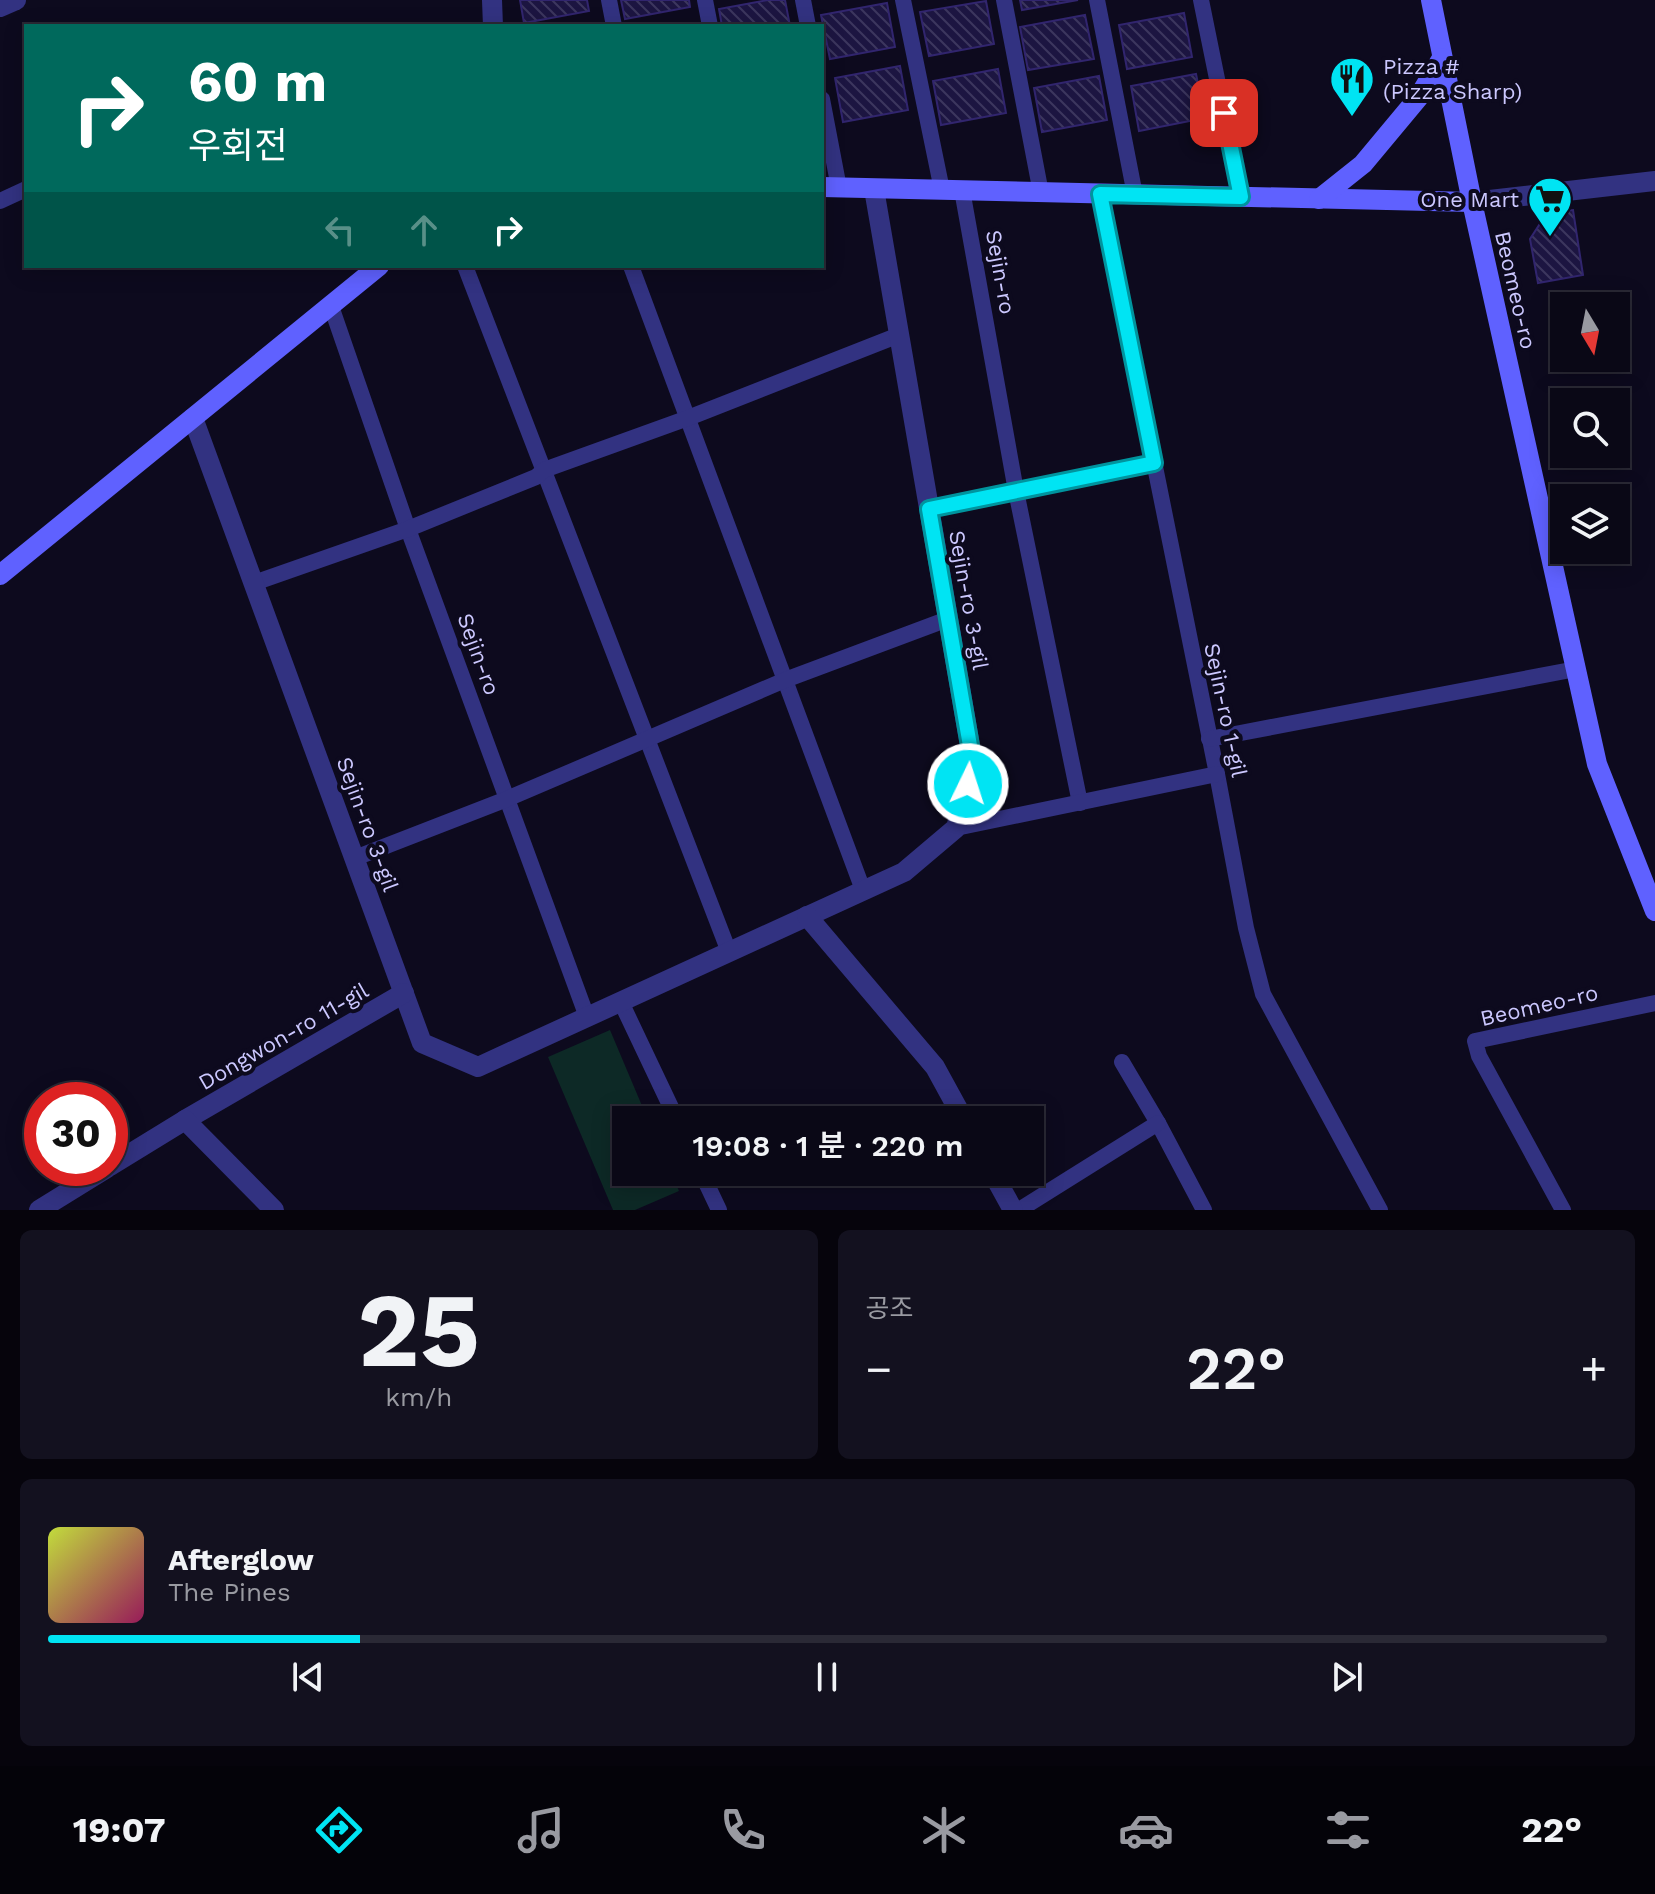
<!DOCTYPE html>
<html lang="ko">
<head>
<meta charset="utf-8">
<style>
  :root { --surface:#0a0816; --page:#13111f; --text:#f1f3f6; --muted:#999aa1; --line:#2a2935; --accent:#00e4f3 }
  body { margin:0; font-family:"Work Sans","Noto Sans KR",sans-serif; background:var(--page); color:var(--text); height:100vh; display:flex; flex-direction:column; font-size:30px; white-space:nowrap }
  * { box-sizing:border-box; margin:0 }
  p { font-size:26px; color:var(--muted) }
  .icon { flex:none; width:44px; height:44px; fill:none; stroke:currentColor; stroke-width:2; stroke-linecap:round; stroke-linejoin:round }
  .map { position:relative; height:1210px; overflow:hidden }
  .side { display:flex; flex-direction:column; gap:20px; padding:20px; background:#06040c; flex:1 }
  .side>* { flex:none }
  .banner { position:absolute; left:24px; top:24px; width:800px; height:244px; border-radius:0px; box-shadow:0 4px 20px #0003,0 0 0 2px var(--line); background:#00695c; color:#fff; overflow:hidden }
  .needle { width:52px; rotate:170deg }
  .buttons { position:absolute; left:1550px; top:292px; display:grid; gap:16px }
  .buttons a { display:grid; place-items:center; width:80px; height:80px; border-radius:0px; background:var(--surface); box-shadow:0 4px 20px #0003,0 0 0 2px var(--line); font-size:40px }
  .speed { position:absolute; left:24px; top:1082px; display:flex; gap:16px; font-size:40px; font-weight:700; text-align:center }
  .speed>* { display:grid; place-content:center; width:104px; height:104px; border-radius:50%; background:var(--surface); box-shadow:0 4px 20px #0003,0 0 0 2px var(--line); line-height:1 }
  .speed .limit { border:12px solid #d22; background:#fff; color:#111 }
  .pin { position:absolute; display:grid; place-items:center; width:68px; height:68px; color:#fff; margin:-34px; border-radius:16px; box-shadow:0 4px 12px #0006 }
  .me { position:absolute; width:88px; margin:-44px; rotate:4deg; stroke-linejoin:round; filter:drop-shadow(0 0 6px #0008) }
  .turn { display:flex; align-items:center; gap:28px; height:168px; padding:0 32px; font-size:36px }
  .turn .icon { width:104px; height:104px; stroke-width:2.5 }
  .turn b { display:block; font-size:56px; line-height:68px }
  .lanes { display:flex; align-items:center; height:76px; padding:0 32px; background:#0003; justify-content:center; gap:40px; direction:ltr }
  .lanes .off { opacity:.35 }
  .big { font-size:60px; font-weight:600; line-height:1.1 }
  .side .card { flex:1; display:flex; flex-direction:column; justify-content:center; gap:12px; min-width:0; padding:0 28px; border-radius:12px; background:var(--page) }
  .side .dial { align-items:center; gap:0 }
  .dial b { font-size:104px; line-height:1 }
  .song { display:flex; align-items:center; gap:24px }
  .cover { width:96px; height:96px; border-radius:12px; background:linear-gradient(135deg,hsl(70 70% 55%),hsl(330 70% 35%)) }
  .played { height:8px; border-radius:4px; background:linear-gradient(90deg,var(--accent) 20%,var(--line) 20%) }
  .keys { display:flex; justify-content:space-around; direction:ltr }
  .heat { display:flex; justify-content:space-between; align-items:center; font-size:44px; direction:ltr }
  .side .tiles { flex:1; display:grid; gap:20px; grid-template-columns:1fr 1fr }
  .card:last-child { grid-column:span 2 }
  .trip { position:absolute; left:612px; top:1106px; width:432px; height:80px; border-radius:0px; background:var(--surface); box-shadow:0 4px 20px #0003,0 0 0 2px var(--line); font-weight:600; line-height:80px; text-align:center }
  .tab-bar { display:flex; height:128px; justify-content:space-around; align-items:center; background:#040309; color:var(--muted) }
  .tab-bar .icon { width:56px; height:56px }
  .tab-bar .selected { color:var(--accent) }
  .tab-bar b { font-size:36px; color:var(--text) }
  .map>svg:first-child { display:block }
  .green { fill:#0d2926 }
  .building { fill:url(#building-back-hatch); stroke:#31256e; stroke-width:2 }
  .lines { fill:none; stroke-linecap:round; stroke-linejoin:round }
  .lane { stroke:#323281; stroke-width:16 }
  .street { stroke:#323281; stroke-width:20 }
  .secondary { stroke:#5f61ff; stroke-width:20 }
  .route-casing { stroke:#00949e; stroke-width:20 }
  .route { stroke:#00e4f3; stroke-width:14 }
  .labels { text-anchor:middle; stroke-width:8; stroke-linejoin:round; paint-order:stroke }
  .poi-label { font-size:22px; fill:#ccc8ff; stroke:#0d0a1e; text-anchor:start }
  .street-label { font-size:22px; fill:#ccc8ff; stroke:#0d0a1e }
</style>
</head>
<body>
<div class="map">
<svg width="1655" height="1210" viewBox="0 0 1655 1210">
  <defs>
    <pattern id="building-back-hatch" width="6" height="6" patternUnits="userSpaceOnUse" patternTransform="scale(2)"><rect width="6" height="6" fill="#1c1541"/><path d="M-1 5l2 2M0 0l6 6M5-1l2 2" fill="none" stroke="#3c365e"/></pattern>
  </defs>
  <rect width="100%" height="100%" fill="#0d0a1e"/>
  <!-- green -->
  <path class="green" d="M 610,1030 L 648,1120 L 626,1120 L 626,1172 L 670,1172 L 679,1191 L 635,1210 L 613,1210 L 548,1057 Z"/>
  <!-- building -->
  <g class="building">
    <path d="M 520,0 L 587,0 L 589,11 L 524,23 Z"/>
    <path d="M 621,0 L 689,0 L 690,7 L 625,19 Z"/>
    <path d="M 768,0 L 785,0 L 790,26 L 722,26 L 719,9 Z"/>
    <path d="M 1020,0 L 1078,0 L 1022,10 Z"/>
    <path d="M 986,1 L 994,44 L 929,56 L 920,12 Z"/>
    <path d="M 887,3 L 895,47 L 830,59 L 821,15 Z"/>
    <path d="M 1184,13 L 1192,57 L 1127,69 L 1119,25 Z"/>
    <path d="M 1085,15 L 1094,59 L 1028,70 L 1020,27 Z"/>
    <path d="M 900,66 L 908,110 L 843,122 L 835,78 Z"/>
    <path d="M 998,69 L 1006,113 L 941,125 L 933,81 Z"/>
    <path d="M 1196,74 L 1205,118 L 1139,131 L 1131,86 Z"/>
    <path d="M 1099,76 L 1107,120 L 1042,132 L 1034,88 Z"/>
    <path d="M 1573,210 L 1583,275 L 1538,283 L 1530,239 L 1547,213 Z"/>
  </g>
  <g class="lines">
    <!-- lane -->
    <g class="lane">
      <path d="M 609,0 L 614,26"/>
      <path d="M 705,0 L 710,26"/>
      <path d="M 803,0 L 808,26"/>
      <path d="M 903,0 L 942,190"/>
      <path d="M 1004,0 L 1041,193"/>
      <path d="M 1097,0 L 1135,195"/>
      <path d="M 1201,0 L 1241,197"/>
      <path d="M 822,99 L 839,188"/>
      <path d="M 962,190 L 1016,491 L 1080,803"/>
      <path d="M 1100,194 L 1217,774 L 1246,928 L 1263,994 L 1380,1210"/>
      <path d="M 0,201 L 26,189"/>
      <path d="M 465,266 L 729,952"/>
      <path d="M 631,266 L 863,890"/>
      <path d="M 331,306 L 408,529 L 587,1017"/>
      <path d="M 929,509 L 1154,463"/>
      <path d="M 254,583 L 408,529 L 536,477 L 544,470 L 688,418 L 899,335"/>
      <path d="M 1209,739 L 1576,669"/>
      <path d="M 956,828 L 1217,774"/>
      <path d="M 355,858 L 507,799 L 785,680 L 948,619"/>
      <path d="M 621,1002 L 677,1120"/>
      <path d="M 1122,1062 L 1158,1123 L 1204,1210"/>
      <path d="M 701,1172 L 719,1210"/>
      <path d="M 1019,1210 L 1158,1123"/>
      <path d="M 1563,1210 L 1479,1056 L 1475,1041 L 1655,1003"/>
    </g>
    <!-- street -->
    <g class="street">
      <path d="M 492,0 L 493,26"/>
      <path d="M 0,7 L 16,0"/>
      <path d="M 1472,202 L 1655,181"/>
      <path d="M 193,418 L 422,1043 L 478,1067 L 904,872 L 956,828 L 973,763 L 874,189"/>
      <path d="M 807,916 L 935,1067 L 964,1120"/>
      <path d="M 185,1120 L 404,993"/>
      <path d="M 110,1166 L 185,1120 L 274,1210"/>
      <path d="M 992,1172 L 1013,1210"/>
      <path d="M 39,1210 L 107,1168"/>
    </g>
    <!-- secondary -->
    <g class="secondary">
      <path d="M 1431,0 L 1472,202 L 1597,764 L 1655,911"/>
      <path d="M 822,187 L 1472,202"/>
      <path d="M 1319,199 L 1363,164 L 1418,98 L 1442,58"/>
      <path d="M 0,575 L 379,266"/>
    </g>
  </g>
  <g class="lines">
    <!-- route casing -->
    <g class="route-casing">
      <path id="route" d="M 968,784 L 973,763 L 929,509 L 1154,463 L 1100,194 L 1241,197 L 1224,113"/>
    </g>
    <!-- route -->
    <use href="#route" class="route"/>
  </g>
  <!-- icons -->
  <defs>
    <g id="restaurant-pin" transform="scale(2.3)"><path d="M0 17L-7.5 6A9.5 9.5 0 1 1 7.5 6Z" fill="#00e4f3" stroke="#0d0a1e"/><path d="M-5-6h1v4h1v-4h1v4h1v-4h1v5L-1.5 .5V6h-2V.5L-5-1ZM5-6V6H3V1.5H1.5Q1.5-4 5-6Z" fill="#111"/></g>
    <g id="supermarket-pin" transform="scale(2.3)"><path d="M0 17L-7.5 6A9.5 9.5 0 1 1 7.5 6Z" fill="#00e4f3" stroke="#0d0a1e"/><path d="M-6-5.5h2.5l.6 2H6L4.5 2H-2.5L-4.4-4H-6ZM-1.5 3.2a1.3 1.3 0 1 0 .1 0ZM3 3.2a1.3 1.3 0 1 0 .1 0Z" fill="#111"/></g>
  </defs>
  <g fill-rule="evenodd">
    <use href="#restaurant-pin" x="1352" y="79"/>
    <use href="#supermarket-pin" x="1550" y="199"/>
  </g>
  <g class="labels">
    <!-- poi labels -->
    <g class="poi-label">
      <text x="1383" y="74">Pizza #<tspan x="1383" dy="25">(Pizza Sharp)</tspan></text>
      <text x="1519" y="207" text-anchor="end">One Mart</text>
    </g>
    <!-- street labels -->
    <g class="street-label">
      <text transform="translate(1001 272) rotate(80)" y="8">Sejin-ro</text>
      <text transform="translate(1516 290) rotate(77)" y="8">Beomeo-ro</text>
      <text transform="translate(969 600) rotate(80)" y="8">Sejin-ro 3-gil</text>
      <text transform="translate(479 654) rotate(70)" y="8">Sejin-ro</text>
      <text transform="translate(1226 710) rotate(78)" y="8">Sejin-ro 1-gil</text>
      <text transform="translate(368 824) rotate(70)" y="8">Sejin-ro 3-gil</text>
      <text transform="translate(1539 1005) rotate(-13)" y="8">Beomeo-ro</text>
      <text transform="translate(283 1036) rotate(-30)" y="8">Dongwon-ro 11-gil</text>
    </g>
  </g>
</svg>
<div class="buttons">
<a><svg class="needle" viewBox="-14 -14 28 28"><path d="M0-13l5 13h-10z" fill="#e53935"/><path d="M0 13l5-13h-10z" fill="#999aa1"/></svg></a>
<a><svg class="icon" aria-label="search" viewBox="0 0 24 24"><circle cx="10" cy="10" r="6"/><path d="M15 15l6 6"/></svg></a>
<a><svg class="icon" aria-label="layers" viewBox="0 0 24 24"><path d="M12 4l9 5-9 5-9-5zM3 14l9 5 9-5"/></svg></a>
</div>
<div class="speed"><div class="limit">30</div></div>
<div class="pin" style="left:1224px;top:113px;background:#d93025"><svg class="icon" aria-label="arrive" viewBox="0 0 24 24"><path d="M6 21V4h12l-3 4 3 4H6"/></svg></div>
<svg class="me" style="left:968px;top:784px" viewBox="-20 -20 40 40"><circle r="17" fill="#00e4f3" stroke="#fff" stroke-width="3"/><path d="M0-11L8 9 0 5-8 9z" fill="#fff"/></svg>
<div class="trip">19:08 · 1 분 · 220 m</div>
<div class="banner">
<div class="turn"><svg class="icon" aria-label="right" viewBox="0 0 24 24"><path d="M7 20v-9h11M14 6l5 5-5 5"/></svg><div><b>60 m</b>우회전</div></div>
<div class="lanes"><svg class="icon off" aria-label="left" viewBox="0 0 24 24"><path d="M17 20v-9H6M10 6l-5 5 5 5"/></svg><svg class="icon off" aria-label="ahead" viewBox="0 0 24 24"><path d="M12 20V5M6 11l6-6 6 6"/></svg><svg class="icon" aria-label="right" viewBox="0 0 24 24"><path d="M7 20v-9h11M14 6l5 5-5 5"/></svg></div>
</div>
</div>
<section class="side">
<div class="tiles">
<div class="card dial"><b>25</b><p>km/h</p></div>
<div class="card"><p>공조</p>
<div class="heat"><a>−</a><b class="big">22°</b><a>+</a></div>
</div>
<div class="card">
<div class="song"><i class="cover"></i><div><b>Afterglow</b><p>The Pines</p></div></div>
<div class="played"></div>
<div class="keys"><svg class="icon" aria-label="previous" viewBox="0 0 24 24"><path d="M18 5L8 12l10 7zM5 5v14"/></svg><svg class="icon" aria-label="pause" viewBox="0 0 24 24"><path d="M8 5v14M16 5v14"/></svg><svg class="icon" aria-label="next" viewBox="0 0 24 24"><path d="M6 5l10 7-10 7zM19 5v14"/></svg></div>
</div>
</div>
</section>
<nav class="tab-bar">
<b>19:07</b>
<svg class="icon selected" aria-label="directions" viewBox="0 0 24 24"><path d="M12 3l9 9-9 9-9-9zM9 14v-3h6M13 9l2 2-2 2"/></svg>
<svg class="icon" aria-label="music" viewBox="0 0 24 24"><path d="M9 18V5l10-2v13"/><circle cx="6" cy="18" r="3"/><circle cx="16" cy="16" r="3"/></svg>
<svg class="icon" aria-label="phone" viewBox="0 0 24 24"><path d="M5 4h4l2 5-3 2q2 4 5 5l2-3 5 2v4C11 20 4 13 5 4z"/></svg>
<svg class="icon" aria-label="climate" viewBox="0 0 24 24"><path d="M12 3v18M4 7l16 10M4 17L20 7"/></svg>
<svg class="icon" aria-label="car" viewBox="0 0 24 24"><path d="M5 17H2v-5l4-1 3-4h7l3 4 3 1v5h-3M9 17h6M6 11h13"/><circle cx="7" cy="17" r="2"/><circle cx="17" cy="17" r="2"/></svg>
<svg class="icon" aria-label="filters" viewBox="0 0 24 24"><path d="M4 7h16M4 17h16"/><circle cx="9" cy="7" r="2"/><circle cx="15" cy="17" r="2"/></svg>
<b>22°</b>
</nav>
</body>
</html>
